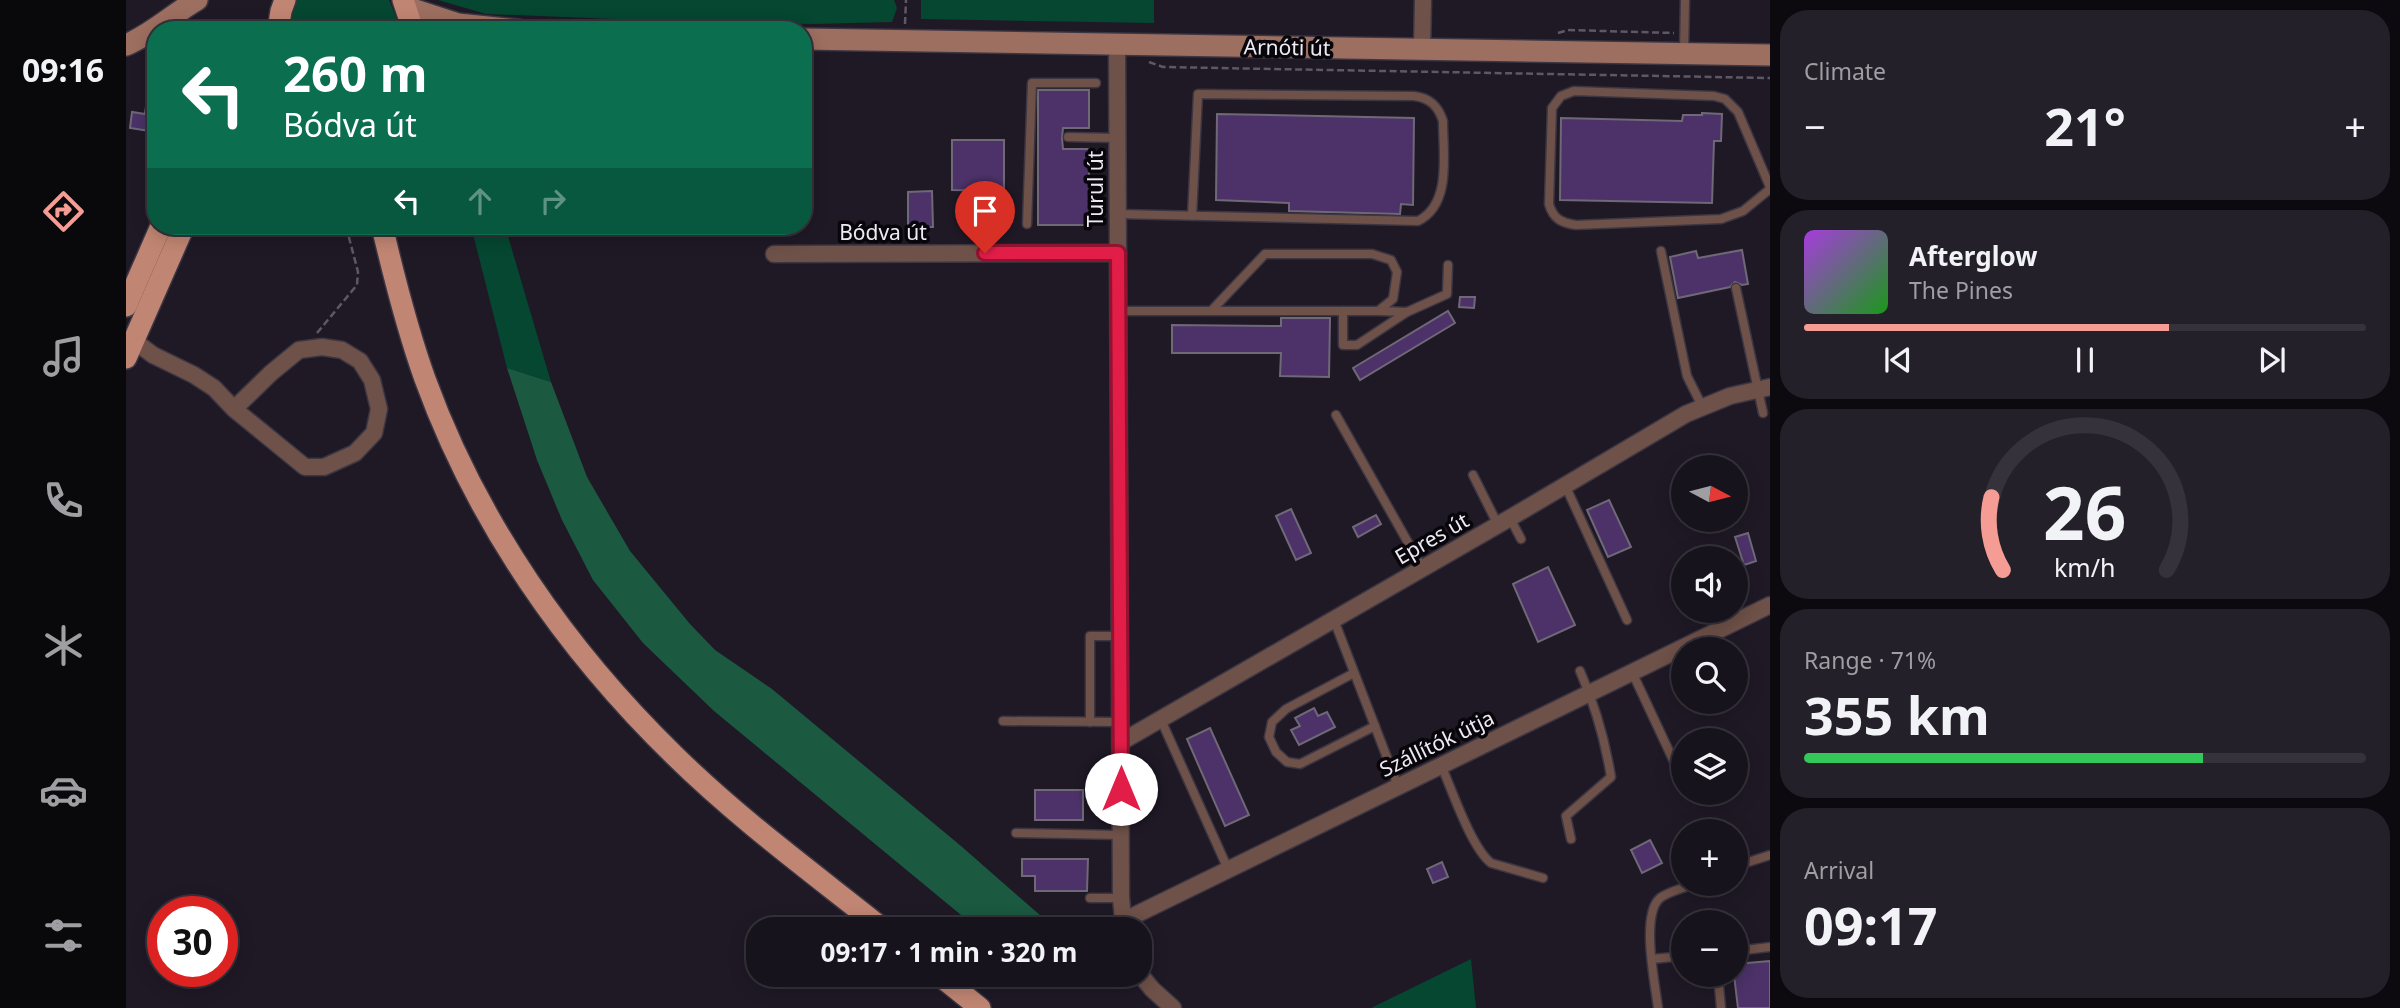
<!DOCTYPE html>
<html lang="en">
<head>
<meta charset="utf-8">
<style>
  :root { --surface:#17131c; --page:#242029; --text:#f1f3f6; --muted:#9e9ea3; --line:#36323b; --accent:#f59c94 }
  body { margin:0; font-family:"Noto Sans",sans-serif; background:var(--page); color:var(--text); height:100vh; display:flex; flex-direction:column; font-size:26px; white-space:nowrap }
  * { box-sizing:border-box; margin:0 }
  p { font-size:23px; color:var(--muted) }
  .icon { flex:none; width:38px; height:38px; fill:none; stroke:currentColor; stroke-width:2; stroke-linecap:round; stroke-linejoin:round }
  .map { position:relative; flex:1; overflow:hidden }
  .sheet { display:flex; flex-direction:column; gap:10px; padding:10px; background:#0d0a0f; width:630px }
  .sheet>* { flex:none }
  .banner { position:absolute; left:21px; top:21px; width:665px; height:214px; border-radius:28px; box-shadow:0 4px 18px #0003,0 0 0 2px var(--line); background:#0b6e4f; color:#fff; overflow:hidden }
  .needle { width:46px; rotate:97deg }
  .tools { position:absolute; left:1545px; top:455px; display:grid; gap:14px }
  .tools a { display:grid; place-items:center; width:77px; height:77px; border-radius:50%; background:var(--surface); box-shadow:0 4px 18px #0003,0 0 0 2px var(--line); font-size:35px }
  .speed { position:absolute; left:21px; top:896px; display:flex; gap:14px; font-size:35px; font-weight:700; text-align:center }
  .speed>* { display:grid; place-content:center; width:91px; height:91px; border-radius:50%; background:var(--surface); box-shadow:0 4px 18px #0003,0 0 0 2px var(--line); line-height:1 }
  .speed .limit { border:10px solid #d22; background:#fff; color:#111 }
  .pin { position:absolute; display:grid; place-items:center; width:60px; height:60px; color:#fff; margin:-72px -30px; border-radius:50% 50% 50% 0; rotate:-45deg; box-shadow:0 0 7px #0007 }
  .pin .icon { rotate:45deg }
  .me { position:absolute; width:77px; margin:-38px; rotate:0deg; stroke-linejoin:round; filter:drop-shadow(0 0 5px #0008) }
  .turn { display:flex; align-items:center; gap:24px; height:147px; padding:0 21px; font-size:32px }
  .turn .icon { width:91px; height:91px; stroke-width:2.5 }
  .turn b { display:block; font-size:49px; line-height:60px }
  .lanes { display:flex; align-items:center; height:66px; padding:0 21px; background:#0003; justify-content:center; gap:35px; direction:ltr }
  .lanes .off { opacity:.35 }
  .big { font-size:52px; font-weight:700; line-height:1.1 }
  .sheet .widget { flex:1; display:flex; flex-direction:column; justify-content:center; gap:10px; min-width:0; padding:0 24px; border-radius:28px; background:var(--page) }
  .sheet .dial { align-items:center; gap:0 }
  .dial svg { height:182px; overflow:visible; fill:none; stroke:var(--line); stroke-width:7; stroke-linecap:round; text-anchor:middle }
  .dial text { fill:var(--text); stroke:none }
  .song { display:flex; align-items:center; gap:21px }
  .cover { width:84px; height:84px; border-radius:10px; background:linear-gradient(135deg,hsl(280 70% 55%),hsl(120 70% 35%)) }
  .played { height:7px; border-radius:4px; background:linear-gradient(90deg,var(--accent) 65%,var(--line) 65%) }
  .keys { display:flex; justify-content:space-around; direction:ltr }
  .heat { display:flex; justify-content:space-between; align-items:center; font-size:38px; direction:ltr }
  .charge { height:10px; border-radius:5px; background:linear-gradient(90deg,#34c759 71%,var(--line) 0) }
  .trip { position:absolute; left:620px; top:917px; width:406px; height:70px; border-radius:28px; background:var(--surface); box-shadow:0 4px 18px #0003,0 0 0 2px var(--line); font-weight:700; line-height:70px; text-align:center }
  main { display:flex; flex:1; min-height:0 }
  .tab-bar { display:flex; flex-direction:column; width:126px; justify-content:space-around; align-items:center; background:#09080b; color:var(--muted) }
  .tab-bar .icon { width:49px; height:49px }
  .tab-bar .active { color:var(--accent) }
  .tab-bar b { font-size:32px; color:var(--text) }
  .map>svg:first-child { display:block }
  .green { fill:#054731 }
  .forest { fill:#1b5941 }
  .building { fill:#4c3268; stroke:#6f6877; stroke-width:2 }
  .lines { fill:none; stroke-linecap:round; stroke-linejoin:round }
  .lane-casing { stroke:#3c3643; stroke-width:11 }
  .street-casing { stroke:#3c3643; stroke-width:19 }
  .secondary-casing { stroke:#3c3643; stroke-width:24 }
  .primary-casing { stroke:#3c3643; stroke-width:24 }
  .path { stroke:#5e5864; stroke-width:2.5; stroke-dasharray:7 3.5; stroke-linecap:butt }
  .lane { stroke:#6e5148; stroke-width:8 }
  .street { stroke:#6e5148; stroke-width:16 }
  .secondary { stroke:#9d6f60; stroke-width:21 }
  .primary { stroke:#c18673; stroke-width:21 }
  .route-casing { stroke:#92132f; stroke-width:18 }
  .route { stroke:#e11d48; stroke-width:12 }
  .labels { text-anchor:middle; stroke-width:7; stroke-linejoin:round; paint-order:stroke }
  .street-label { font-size:21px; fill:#eeeaf3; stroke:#08060a }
</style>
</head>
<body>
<main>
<nav class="tab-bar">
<b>09:16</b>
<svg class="icon active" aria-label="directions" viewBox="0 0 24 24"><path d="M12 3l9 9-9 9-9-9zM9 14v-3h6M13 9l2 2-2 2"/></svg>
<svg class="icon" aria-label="music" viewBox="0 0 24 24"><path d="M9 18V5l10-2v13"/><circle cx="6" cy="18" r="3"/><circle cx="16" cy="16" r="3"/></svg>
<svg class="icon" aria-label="phone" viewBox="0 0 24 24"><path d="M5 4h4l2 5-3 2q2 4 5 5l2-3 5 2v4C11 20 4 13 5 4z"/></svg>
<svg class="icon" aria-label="climate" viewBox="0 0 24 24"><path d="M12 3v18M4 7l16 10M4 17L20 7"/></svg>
<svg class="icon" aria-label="car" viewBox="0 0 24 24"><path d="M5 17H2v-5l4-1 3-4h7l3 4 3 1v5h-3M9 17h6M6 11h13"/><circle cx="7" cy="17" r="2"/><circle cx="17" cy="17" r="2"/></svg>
<svg class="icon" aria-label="filters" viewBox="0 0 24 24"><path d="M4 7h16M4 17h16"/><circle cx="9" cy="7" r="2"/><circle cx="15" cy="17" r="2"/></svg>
</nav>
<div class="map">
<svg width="1644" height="1008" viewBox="0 0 1644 1008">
  <rect width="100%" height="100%" fill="#1f1926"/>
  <!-- green -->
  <g class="green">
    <path d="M 168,0 L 263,0 L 272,22 L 272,30 L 159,30 Z"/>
    <path d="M 312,0 L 768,0 L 771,8 L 766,22 L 688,24 L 540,21 L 360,14 Z"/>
    <path d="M 795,0 L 1028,0 L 1028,23 L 795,19 Z"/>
    <path d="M 345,226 L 379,226 L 425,382 L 381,368 Z"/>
    <path d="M 1345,959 L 1350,1008 L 1245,1008 Z"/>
  </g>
  <!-- forest -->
  <path class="forest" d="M 381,368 L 425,382 L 461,477 L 504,551 L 564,624 L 589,650 L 646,689 L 835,846 L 915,916 L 888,921 L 880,929 L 852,929 L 588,711 L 517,643 L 467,580 L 436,520 L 411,460 Z"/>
  <!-- building -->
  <g class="building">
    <path d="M 23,84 L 30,84 L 30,132 L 4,128 L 6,112 L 19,114 Z"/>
    <path d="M 912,90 L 963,90 L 963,128 L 937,128 L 936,138 L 937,149 L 963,149 L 963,225 L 912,225 Z"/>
    <path d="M 1576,113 L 1596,114 L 1595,141 L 1588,141 L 1586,203 L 1434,200 L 1435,118 L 1556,121 L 1557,115 L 1576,115 Z"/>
    <path d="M 1091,114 L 1288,118 L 1287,205 L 1275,204 L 1274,214 L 1163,211 L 1163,203 L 1090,200 Z"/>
    <path d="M 826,140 L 878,140 L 878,191 L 826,190 Z"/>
    <path d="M 806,191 L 807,227 L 782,227 L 782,192 Z"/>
    <path d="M 1616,250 L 1622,284 L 1616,285 L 1609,282 L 1604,287 L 1552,298 L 1544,257 L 1570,251 L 1572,258 Z"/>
    <path d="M 1334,297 L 1349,297 L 1348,308 L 1333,307 Z"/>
    <path d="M 1322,311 L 1329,323 L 1234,380 L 1227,368 Z"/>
    <path d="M 1155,318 L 1204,318 L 1203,377 L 1154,376 L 1155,353 L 1046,353 L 1046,325 L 1155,326 Z"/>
    <path d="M 1483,500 L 1505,547 L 1482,557 L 1461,510 Z"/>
    <path d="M 1165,509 L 1185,553 L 1170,560 L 1150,516 Z"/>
    <path d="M 1250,515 L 1255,524 L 1232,537 L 1227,527 Z"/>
    <path d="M 1622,533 L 1630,561 L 1618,565 L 1609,537 Z"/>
    <path d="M 1422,567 L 1449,625 L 1412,642 L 1387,584 Z"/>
    <path d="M 1188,708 L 1192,716 L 1201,712 L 1209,727 L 1173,745 L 1165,730 L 1174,726 L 1169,718 Z"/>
    <path d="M 1084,728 L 1123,815 L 1099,826 L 1061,739 Z"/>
    <rect x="909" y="790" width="48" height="30"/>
    <path d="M 1524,840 L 1536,863 L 1516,873 L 1505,850 Z"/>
    <path d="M 896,859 L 962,859 L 961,891 L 909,891 L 909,876 L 896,876 Z"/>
    <path d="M 1316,862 L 1322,877 L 1307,883 L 1301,869 Z"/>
    <path d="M 1644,961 L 1644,1008 L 1612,1008 L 1608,975 L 1610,964 Z"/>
  </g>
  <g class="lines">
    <!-- lane casing -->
    <g class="lane-casing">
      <g id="lane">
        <path d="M 1558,53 L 1559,0"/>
        <path d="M 942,137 L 991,138"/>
        <path d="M 1644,187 L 1612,112 L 1599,99 L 1588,96 L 1448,91 L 1435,96 L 1426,108 L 1423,204 C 1427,219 1436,223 1450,225 L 1595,219 L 1617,211 L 1644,189"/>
        <path d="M 991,214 L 1292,221 C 1326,204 1317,154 1317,121 C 1312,106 1304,98 1288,96 L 1072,94 L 1066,216"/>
        <path d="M 901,224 L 906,83 L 970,83"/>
        <path d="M 1535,251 L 1561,376 L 1576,406"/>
        <path d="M 1610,288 L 1637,413"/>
        <path d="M 992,311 L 1252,311 L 1267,299 L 1271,272 L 1265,260 L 1246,254 L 1139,254 L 1086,310"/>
        <path d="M 1217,311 L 1217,345 L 1231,345 L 1281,312"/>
        <path d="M 1254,311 L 1281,312 L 1321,294 L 1322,265"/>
        <path d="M 1210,415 L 1297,569"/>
        <path d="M 1347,475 L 1372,525"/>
        <path d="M 1439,485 L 1501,620"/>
        <path d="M 1384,518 L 1395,539"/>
        <path d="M 1208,620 L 1272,786"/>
        <path d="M 1506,672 L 1558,783"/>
        <path d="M 1228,673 L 1160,709 L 1146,722 L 1143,737 L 1150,752 L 1161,762 L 1174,764 L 1249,726"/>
        <path d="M 1035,720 L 1102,869"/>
        <path d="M 877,721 L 995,722"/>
        <path d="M 964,722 L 964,636 L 994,636"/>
        <path d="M 1315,765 C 1326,790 1345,847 1365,863 L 1417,878"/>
        <path d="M 890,833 L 995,835"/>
        <path d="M 1445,839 L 1440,816 L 1485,777 C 1479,740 1469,705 1454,671"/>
        <path d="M 1610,866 L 1644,855"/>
        <path d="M 964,898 L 995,898"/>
        <path d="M 1610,951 L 1644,947"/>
        <path d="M 1526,959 L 1558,956"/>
        <path d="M 1592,975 L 1595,1008"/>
        <path d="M 1532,1008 C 1529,983 1515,917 1533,899 C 1540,892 1558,888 1568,884"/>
      </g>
    </g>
    <!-- street casing -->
    <g class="street-casing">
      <g id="street">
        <path d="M 991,45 L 995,898 L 998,929"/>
        <path d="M 1296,51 L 1297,0"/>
        <path d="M 648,254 L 992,253"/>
        <path d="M 7,340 L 27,355 L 68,375 L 88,388 L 108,409 L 179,467 L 198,467 L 229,453 L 248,433 L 253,409 L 246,380 L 234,361 L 216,350 L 196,347 L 173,350 L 145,373 L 108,409"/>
        <path d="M 995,742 L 1384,518 L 1560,414 L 1604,396 L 1644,387"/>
        <path d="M 997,921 L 1644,605"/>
        <path d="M 1013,973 L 1026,989 L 1047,1008"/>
      </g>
    </g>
    <!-- secondary casing -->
    <g class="secondary-casing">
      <g id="secondary">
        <path d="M 280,7 L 332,24 L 392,30"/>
        <path d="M 677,39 L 1644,55"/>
        <path d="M 0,45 C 26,34 47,14 71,0"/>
      </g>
    </g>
    <!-- primary casing -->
    <g class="primary-casing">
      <g id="primary">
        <path d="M 277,0 L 284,21 L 284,30"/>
        <path d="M 152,30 L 155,11 L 159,0"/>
        <path d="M 256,226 C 268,277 281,329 299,379 C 351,522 440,650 549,756 C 613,819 687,873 757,929"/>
        <path d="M 0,306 L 35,226"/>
        <path d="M 0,358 L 58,226"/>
        <path d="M 813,975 L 854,1008"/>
      </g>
    </g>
    <!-- path -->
    <g class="path">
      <path d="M 779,24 L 780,0"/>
      <path d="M 1432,33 L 1442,30 L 1548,33"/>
      <path d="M 1023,62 L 1037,67 L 1644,78"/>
      <path d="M 191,333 L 231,285 L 232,272 L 220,226"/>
    </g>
    <!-- lane -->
    <use href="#lane" class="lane"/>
    <!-- street -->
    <use href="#street" class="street"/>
    <!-- secondary -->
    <use href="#secondary" class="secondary"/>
    <!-- primary -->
    <use href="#primary" class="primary"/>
  </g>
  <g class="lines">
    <!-- route casing -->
    <g class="route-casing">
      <path id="route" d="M 859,253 L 992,253 L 995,789"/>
    </g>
    <!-- route -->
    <use href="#route" class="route"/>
  </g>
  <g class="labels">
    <!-- street labels -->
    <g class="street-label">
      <text transform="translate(1161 48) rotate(1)" y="7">Arnóti út</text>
      <text transform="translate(970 189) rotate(-90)" y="7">Turul út</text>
      <text x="757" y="240">Bódva út</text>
      <text transform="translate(1306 539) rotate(-30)" y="7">Epres út</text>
      <text transform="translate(1311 744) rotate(-26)" y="7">Szállítók útja</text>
    </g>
  </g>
</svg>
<div class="tools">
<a><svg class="needle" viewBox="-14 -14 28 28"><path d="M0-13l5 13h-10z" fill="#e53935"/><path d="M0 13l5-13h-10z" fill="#9e9ea3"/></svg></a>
<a><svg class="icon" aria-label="sound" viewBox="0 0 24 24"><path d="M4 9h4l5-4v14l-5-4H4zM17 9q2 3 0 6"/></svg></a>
<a><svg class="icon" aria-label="search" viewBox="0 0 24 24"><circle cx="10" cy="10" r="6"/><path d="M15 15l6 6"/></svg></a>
<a><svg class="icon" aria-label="layers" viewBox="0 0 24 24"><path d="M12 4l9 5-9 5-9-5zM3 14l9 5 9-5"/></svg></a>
<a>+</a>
<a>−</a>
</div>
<div class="speed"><div class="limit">30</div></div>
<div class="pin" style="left:859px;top:253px;background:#d93025"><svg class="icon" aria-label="arrive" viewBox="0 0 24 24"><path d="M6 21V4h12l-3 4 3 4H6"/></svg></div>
<svg class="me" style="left:995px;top:789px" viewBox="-20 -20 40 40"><circle r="19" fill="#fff"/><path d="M0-13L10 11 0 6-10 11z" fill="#e11d48"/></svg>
<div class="trip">09:17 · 1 min · 320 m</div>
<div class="banner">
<div class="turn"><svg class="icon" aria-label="left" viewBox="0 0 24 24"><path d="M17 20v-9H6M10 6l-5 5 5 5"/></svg><div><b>260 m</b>Bódva út</div></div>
<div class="lanes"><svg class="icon" aria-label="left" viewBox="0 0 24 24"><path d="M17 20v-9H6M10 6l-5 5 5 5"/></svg><svg class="icon off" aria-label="ahead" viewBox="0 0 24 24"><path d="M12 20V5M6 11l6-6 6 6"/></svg><svg class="icon off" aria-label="right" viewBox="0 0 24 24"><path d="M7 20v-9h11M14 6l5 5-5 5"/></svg></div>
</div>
</div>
<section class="sheet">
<div class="widget"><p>Climate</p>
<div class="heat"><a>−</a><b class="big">21°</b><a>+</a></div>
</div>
<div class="widget">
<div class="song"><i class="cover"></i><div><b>Afterglow</b><p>The Pines</p></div></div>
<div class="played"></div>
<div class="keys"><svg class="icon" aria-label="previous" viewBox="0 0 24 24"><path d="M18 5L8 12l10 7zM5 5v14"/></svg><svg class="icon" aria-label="pause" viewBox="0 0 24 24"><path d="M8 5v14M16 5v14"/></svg><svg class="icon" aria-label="next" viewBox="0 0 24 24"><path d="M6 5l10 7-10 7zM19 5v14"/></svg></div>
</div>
<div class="widget dial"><svg viewBox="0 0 100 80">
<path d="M14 69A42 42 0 1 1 86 69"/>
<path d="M14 69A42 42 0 0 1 9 37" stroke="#f59c94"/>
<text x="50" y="56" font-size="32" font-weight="700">26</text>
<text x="50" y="72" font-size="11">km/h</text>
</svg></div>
<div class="widget"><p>Range · 71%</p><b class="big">355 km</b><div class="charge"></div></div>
<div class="widget"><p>Arrival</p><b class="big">09:17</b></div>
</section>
</main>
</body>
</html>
